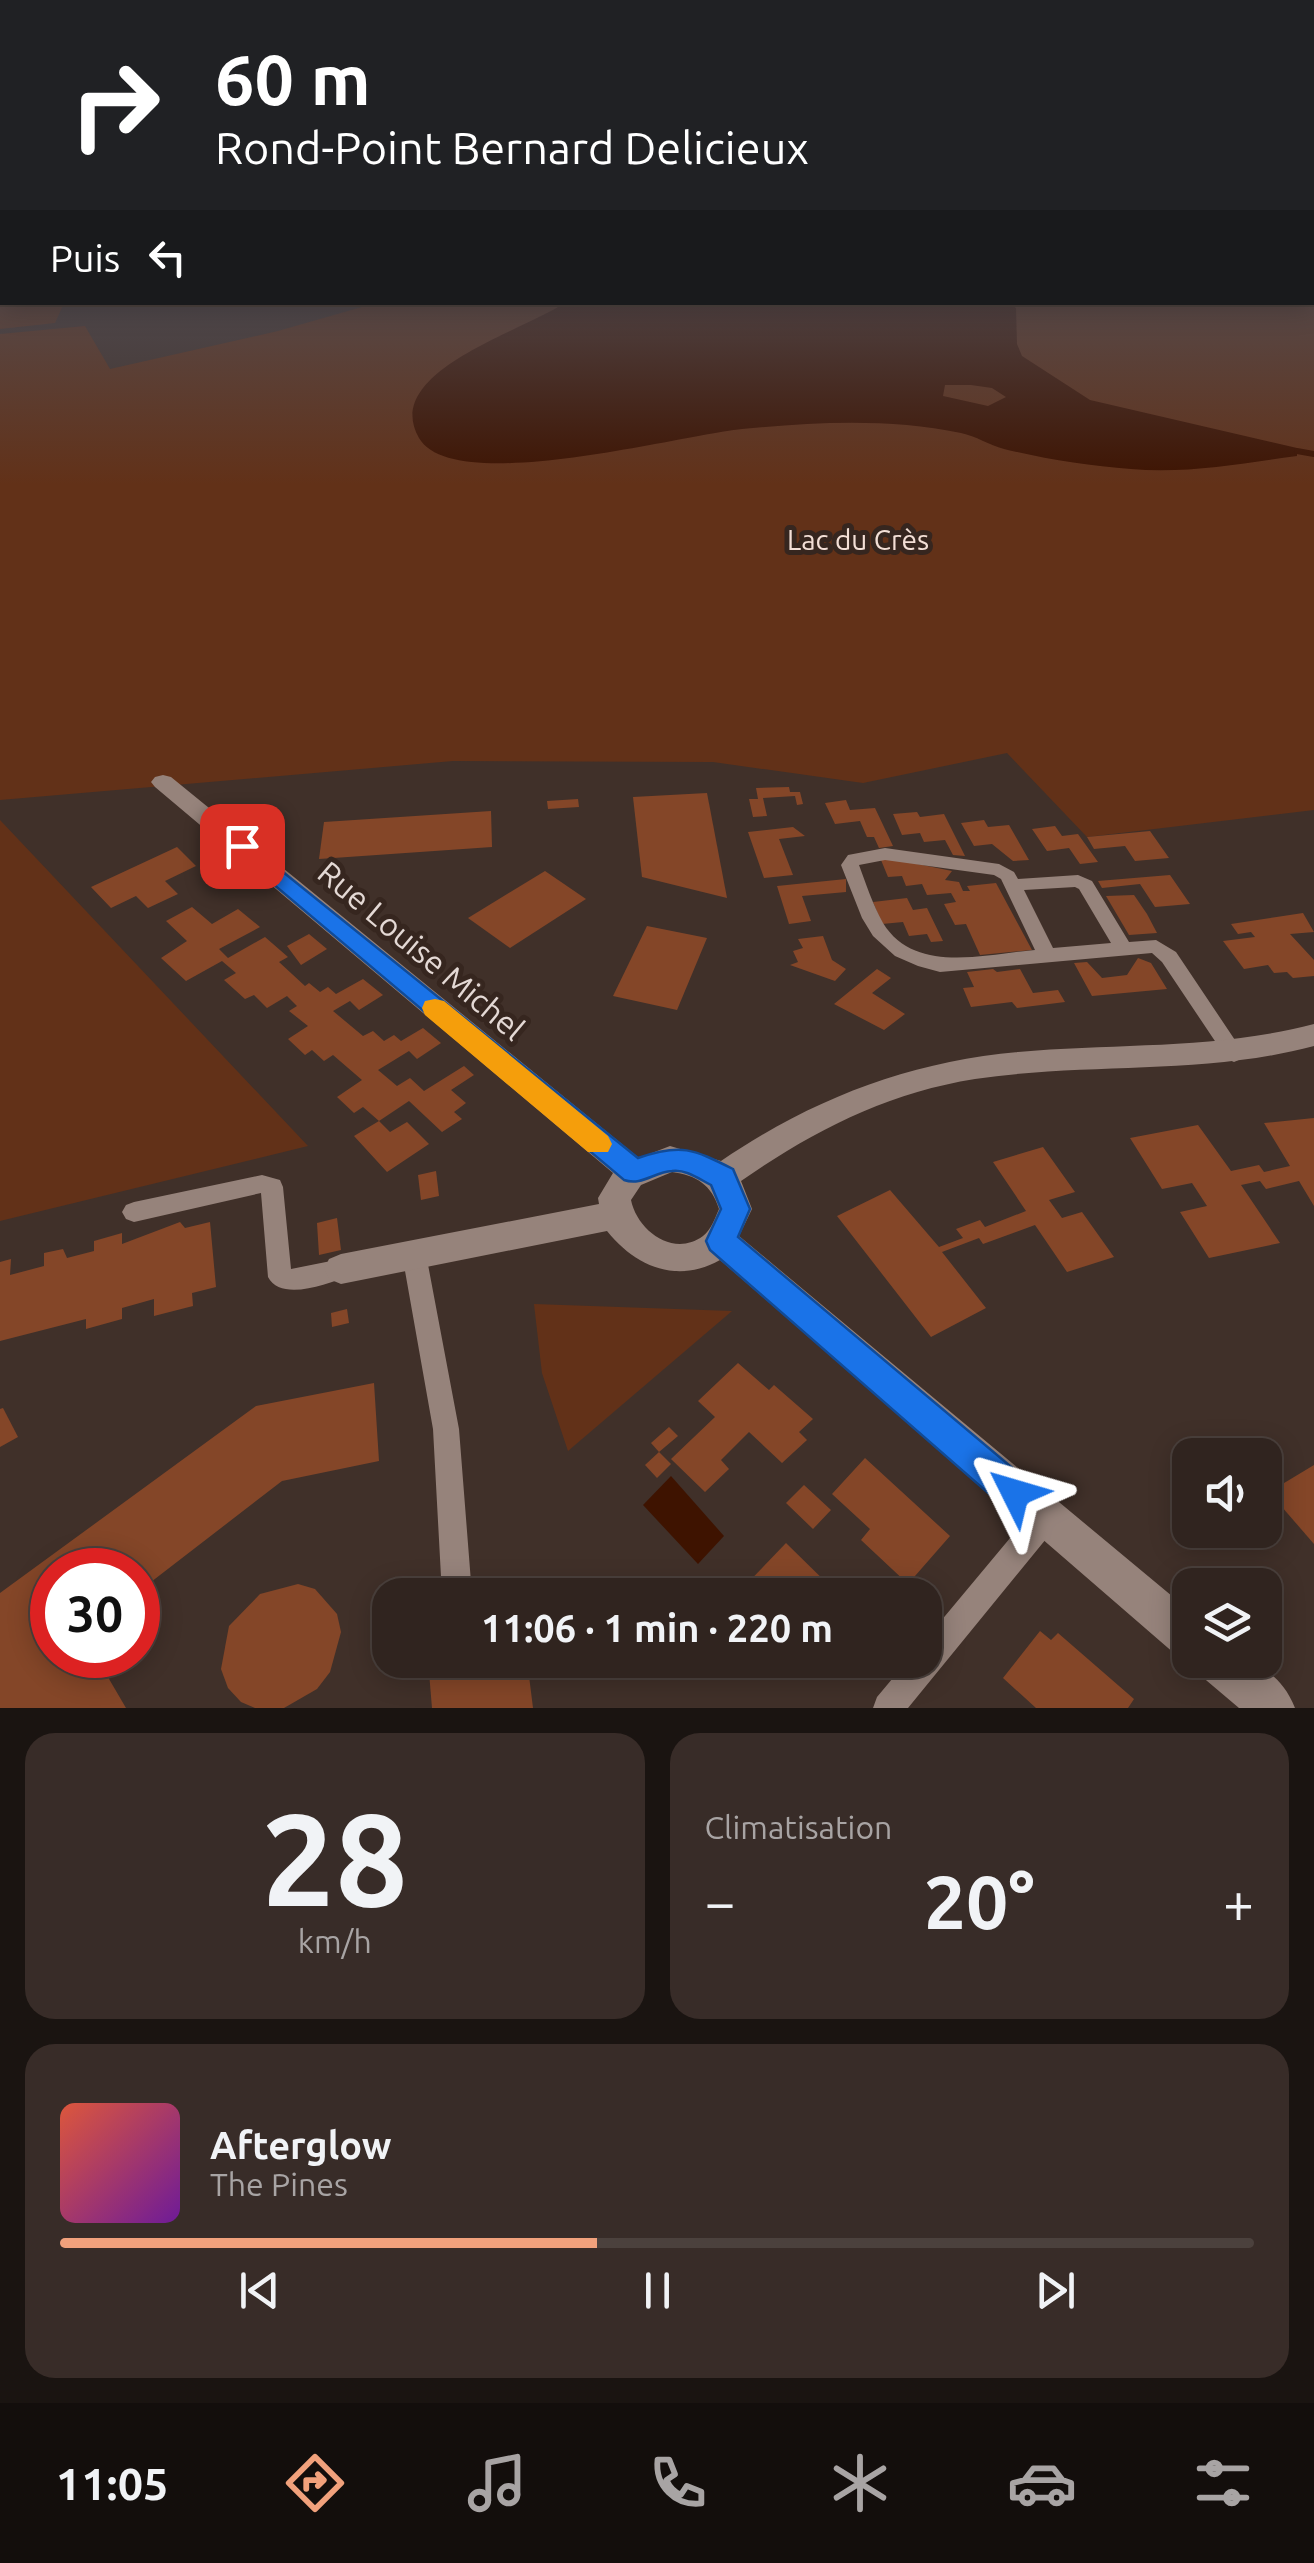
<!DOCTYPE html>
<html lang="fr">
<head>
<meta charset="utf-8">
<style>
  :root { --surface:#30241f; --page:#382c28; --text:#f1f3f6; --muted:#a8a4a4; --line:#4b413d; --accent:#f1a17c }
  body { margin:0; font-family:Ubuntu,sans-serif; background:var(--page); color:var(--text); height:100vh; display:flex; flex-direction:column; font-size:38px; white-space:nowrap }
  * { box-sizing:border-box; margin:0 }
  p { font-size:32px; color:var(--muted) }
  .icon { flex:none; width:55px; height:55px; fill:none; stroke:currentColor; stroke-width:2; stroke-linecap:round; stroke-linejoin:round }
  .map { position:relative; height:1708px; overflow:hidden }
  .side { display:flex; flex-direction:column; gap:25px; padding:25px; background:#1a1411; flex:1 }
  .side>* { flex:none }
  .top-card { position:absolute; left:0px; top:0px; width:1315px; height:305px; box-shadow:0 5px 25px #0003,0 0 0 2px var(--line); background:#202124; color:#fff; overflow:hidden }
  .buttons { position:absolute; left:1172px; top:1438px; display:grid; gap:20px }
  .buttons a { display:grid; place-items:center; width:110px; height:110px; border-radius:20px; background:var(--surface); box-shadow:0 5px 25px #0003,0 0 0 2px var(--line); font-size:50px }
  .speed { position:absolute; left:30px; top:1548px; display:flex; gap:20px; font-size:50px; font-weight:700; text-align:center }
  .speed>* { display:grid; place-content:center; width:130px; height:130px; border-radius:50%; background:var(--surface); box-shadow:0 5px 25px #0003,0 0 0 2px var(--line); line-height:1 }
  .speed .limit { border:15px solid #d22; background:#fff; color:#111 }
  .pin { position:absolute; display:grid; place-items:center; width:85px; height:85px; color:#fff; margin:-42px; border-radius:20px; box-shadow:0 5px 15px #0006 }
  .me { position:absolute; width:110px; margin:-55px; rotate:310deg; stroke-linejoin:round; filter:drop-shadow(0 0 8px #0008) }
  .turn { display:flex; align-items:center; gap:35px; height:210px; padding:0 50px; font-size:45px }
  .turn .icon { width:130px; height:130px; stroke-width:2.5 }
  .turn b { display:block; font-size:70px; line-height:85px }
  .then { display:flex; align-items:center; height:95px; padding:0 50px; background:#0003; gap:20px; font-size:38px }
  .big { font-size:75px; font-weight:600; line-height:1.1 }
  .side .tile { flex:1; display:flex; flex-direction:column; justify-content:center; gap:15px; min-width:0; padding:0 35px; border-radius:30px; background:var(--page) }
  .side .dial { align-items:center; gap:0 }
  .dial b { font-size:130px; line-height:1 }
  .song { display:flex; align-items:center; gap:30px }
  .cover { width:120px; height:120px; border-radius:15px; background:linear-gradient(135deg,hsl(10 70% 55%),hsl(280 70% 35%)) }
  .played { height:10px; border-radius:5px; background:linear-gradient(90deg,var(--accent) 45%,var(--line) 45%) }
  .keys { display:flex; justify-content:space-around; direction:ltr }
  .heat { display:flex; justify-content:space-between; align-items:center; font-size:55px; direction:ltr }
  .side .tiles { flex:1; display:grid; gap:25px; grid-template-columns:1fr 1fr }
  .tile:last-child { grid-column:span 2 }
  .trip { position:absolute; left:372px; top:1578px; width:570px; height:100px; border-radius:30px; background:var(--surface); box-shadow:0 5px 25px #0003,0 0 0 2px var(--line); font-weight:600; line-height:100px; text-align:center }
  .dock { display:flex; height:160px; justify-content:space-around; align-items:center; background:#130e0c; color:var(--muted) }
  .dock .icon { width:70px; height:70px }
  .dock .current { color:var(--accent) }
  .dock b { font-size:45px; color:var(--text) }
  .map>svg:first-child { display:block }
  .green { fill:#623118 }
  .water { fill:#3e1300; fill-rule:evenodd }
  .lines { fill:none; stroke-linecap:round; stroke-linejoin:round }
  .stream { stroke:#3e1300; stroke-width:6 }
  .building { fill:#844628 }
  .lane { fill:#96837b; fill-rule:evenodd }
  .street { fill:#96837b; fill-rule:evenodd }
  .route { fill:#1a73e8; stroke:#114b97; stroke-width:2.5 }
  .slow { fill:#f59e0b }
  .labels { text-anchor:middle; stroke-width:10; stroke-linejoin:round; paint-order:stroke }
  .far-park-label { font-size:28px; fill:#f3dfd6; stroke:#36261f }
  .street-label { font-size:32px; fill:#e4d9d5; stroke:#36261f }
</style>
</head>
<body>
<div class="map">
<svg width="1314" height="1708" viewBox="0 0 1314 1708">
  <rect width="100%" height="100%" fill="#403029"/>
  <!-- green -->
  <g class="green">
    <path d="M 0,246 L 2,302 L 64,303 L 55,323 L 0,329 Z"/>
    <path d="M 1314,246 L 1314,810 L 1087,837 L 1007,753 L 863,783 L 713,762 L 453,761 L 0,800 L 0,334 L 85,326 L 110,369 L 278,331 L 376,303 L 1312,302 Z"/>
    <path d="M 0,820 L 308,1146 L 0,1221 Z"/>
    <path d="M 534,1304 L 732,1311 L 568,1451 L 542,1373 Z"/>
  </g>
  <!-- water -->
  <g class="water">
    <path d="M 564,303 L 1009,303 L 1016,308 L 1017,344 L 1022,356 L 1090,400 L 1297,448 L 1297,456 C 1242,463 1187,474 1131,469 C 1089,466 1045,459 1004,449 C 989,445 976,436 961,433 C 890,418 814,422 742,429 C 680,435 453,497 419,438 C 380,371 527,330 564,303 ZM 971,385 L 992,388 L 1006,397 L 988,406 L 943,396 L 945,385 Z"/>
    <path d="M 671,1476 L 724,1536 L 698,1564 L 643,1505 Z"/>
  </g>
  <g class="lines">
    <!-- stream -->
    <path class="stream" d="M 1297,451 L 1314,454"/>
  </g>
  <!-- building -->
  <g class="building">
    <path d="M 789,787 L 790,792 L 800,792 L 803,804 L 797,805 L 795,796 L 763,798 L 767,816 L 753,817 L 749,799 L 758,799 L 756,788 Z"/>
    <path d="M 707,793 L 727,898 L 642,877 L 633,797 Z"/>
    <path d="M 578,799 L 579,807 L 548,809 L 547,801 Z"/>
    <path d="M 846,800 L 850,810 L 875,808 L 893,846 L 879,848 L 874,837 L 867,837 L 860,821 L 835,824 L 825,803 Z"/>
    <path d="M 491,811 L 492,847 L 319,859 L 324,822 Z"/>
    <path d="M 917,812 L 920,817 L 944,814 L 965,856 L 953,855 L 945,840 L 924,842 L 920,833 L 902,835 L 893,814 Z"/>
    <path d="M 984,820 L 988,827 L 1009,825 L 1029,860 L 1013,861 L 992,844 L 974,846 L 961,823 Z"/>
    <path d="M 1055,826 L 1062,836 L 1078,834 L 1098,862 L 1080,864 L 1069,848 L 1047,851 L 1032,829 Z"/>
    <path d="M 793,827 L 805,836 L 779,839 L 793,875 L 764,878 L 748,832 Z"/>
    <path d="M 1150,831 L 1169,858 L 1135,861 L 1125,846 L 1094,849 L 1087,837 Z"/>
    <path d="M 177,847 L 196,866 L 165,881 L 178,894 L 148,908 L 136,896 L 111,908 L 91,887 Z"/>
    <path d="M 893,859 L 952,871 L 945,880 L 959,882 L 963,891 L 970,891 L 967,886 L 996,883 L 1032,950 L 980,955 L 966,924 L 955,925 L 944,904 L 956,902 L 951,893 L 927,895 L 922,884 L 906,886 L 902,876 L 888,877 L 881,860 Z"/>
    <path d="M 545,871 L 586,899 L 510,948 L 468,918 Z"/>
    <path d="M 1170,875 L 1190,904 L 1155,907 L 1140,884 L 1102,888 L 1098,881 Z"/>
    <path d="M 846,879 L 846,892 L 802,896 L 811,921 L 789,924 L 777,886 Z"/>
    <path d="M 1134,895 L 1147,914 L 1157,933 L 1129,935 L 1106,896 Z"/>
    <path d="M 907,898 L 913,910 L 927,908 L 943,941 L 931,942 L 927,934 L 909,936 L 903,922 L 882,924 L 873,902 Z"/>
    <path d="M 192,907 L 212,924 L 238,909 L 260,927 L 219,949 L 228,958 L 265,937 L 288,957 L 279,962 L 305,986 L 309,983 L 320,992 L 328,987 L 336,994 L 363,979 L 383,995 L 359,1010 L 350,1001 L 333,1011 L 363,1036 L 373,1031 L 384,1041 L 394,1035 L 401,1041 L 423,1028 L 441,1043 L 417,1059 L 409,1051 L 378,1070 L 397,1086 L 410,1078 L 424,1091 L 464,1066 L 474,1075 L 451,1090 L 466,1103 L 454,1112 L 462,1119 L 442,1132 L 409,1101 L 379,1121 L 363,1107 L 354,1113 L 337,1097 L 362,1080 L 333,1055 L 324,1061 L 312,1050 L 305,1055 L 288,1039 L 308,1026 L 289,1011 L 297,1006 L 287,996 L 267,1008 L 254,995 L 245,999 L 224,980 L 236,973 L 222,961 L 186,981 L 161,958 L 187,941 L 166,921 Z"/>
    <path d="M 1303,913 L 1314,932 L 1290,934 L 1314,960 L 1314,976 L 1293,978 L 1287,972 L 1274,973 L 1268,965 L 1244,969 L 1223,941 L 1255,937 L 1251,932 L 1238,934 L 1231,924 Z"/>
    <path d="M 647,926 L 707,938 L 677,1010 L 613,996 Z"/>
    <path d="M 309,934 L 327,949 L 301,965 L 287,946 Z"/>
    <path d="M 823,936 L 832,960 L 846,969 L 835,981 L 790,965 L 798,962 L 793,951 L 803,948 L 798,939 Z"/>
    <path d="M 1138,958 L 1151,963 L 1167,989 L 1092,996 L 1074,963 L 1087,962 L 1102,978 L 1127,975 Z"/>
    <path d="M 877,969 L 891,978 L 872,993 L 905,1014 L 884,1030 L 834,1004 Z"/>
    <path d="M 993,969 L 997,972 L 1020,969 L 1033,993 L 1058,990 L 1065,1002 L 1017,1008 L 1012,1002 L 971,1007 L 963,988 L 974,987 L 967,972 Z"/>
    <path d="M 1314,1118 L 1314,1206 L 1299,1181 L 1266,1189 L 1260,1181 L 1241,1185 L 1280,1243 L 1209,1258 L 1180,1212 L 1207,1206 L 1192,1183 L 1162,1189 L 1130,1138 L 1198,1125 L 1231,1171 L 1259,1165 L 1264,1172 L 1290,1166 L 1264,1123 Z"/>
    <path d="M 379,1121 L 390,1132 L 407,1122 L 429,1144 L 387,1172 L 354,1136 Z"/>
    <path d="M 1043,1147 L 1075,1192 L 1049,1200 L 1062,1218 L 1082,1212 L 1114,1257 L 1067,1272 L 1035,1225 L 983,1244 L 979,1238 L 942,1252 L 986,1308 L 931,1337 L 837,1216 L 890,1190 L 939,1247 L 963,1238 L 956,1229 L 980,1220 L 985,1227 L 1026,1211 L 993,1162 Z"/>
    <path d="M 436,1171 L 439,1196 L 421,1200 L 418,1175 Z"/>
    <path d="M 337,1218 L 341,1250 L 319,1255 L 317,1223 Z"/>
    <path d="M 180,1222 L 185,1228 L 210,1222 L 216,1287 L 192,1293 L 193,1306 L 154,1316 L 154,1299 L 122,1308 L 122,1319 L 86,1329 L 86,1319 L 0,1341 L 0,1262 L 11,1259 L 10,1275 L 44,1266 L 44,1253 L 63,1249 L 67,1258 L 94,1251 L 94,1241 L 122,1233 L 122,1244 Z"/>
    <path d="M 347,1309 L 349,1323 L 332,1327 L 331,1313 Z"/>
    <path d="M 738,1363 L 769,1390 L 774,1385 L 813,1419 L 799,1432 L 807,1440 L 782,1463 L 749,1432 L 721,1460 L 729,1469 L 705,1492 L 671,1459 L 715,1417 L 698,1401 Z"/>
    <path d="M 374,1383 L 379,1461 L 282,1481 L 138,1592 L 138,1570 L 52,1570 L 52,1655 L 95,1655 L 126,1708 L 0,1708 L 0,1593 L 256,1406 Z"/>
    <path d="M 3,1408 L 18,1437 L 0,1447 L 0,1409 Z"/>
    <path d="M 669,1427 L 678,1436 L 659,1452 L 651,1443 Z"/>
    <path d="M 659,1452 L 671,1464 L 657,1478 L 645,1465 Z"/>
    <path d="M 865,1458 L 950,1536 L 908,1584 L 861,1540 L 870,1529 L 832,1494 Z"/>
    <path d="M 1314,1465 L 1314,1544 L 1269,1492 Z"/>
    <path d="M 804,1485 L 831,1510 L 813,1529 L 786,1503 Z"/>
    <path d="M 786,1543 L 839,1595 L 742,1595 L 739,1592 Z"/>
    <path d="M 298,1584 L 315,1589 L 337,1614 L 341,1632 L 330,1672 L 317,1689 L 284,1708 L 255,1708 L 241,1702 L 228,1688 L 221,1669 L 229,1626 L 260,1594 Z"/>
    <path d="M 1040,1631 L 1051,1640 L 1058,1633 L 1134,1699 L 1128,1708 L 1036,1708 L 1003,1678 Z"/>
    <path d="M 428,1660 L 527,1660 L 533,1708 L 432,1708 Z"/>
  </g>
  <g class="lines">
    <!-- lane -->
    <g class="lane">
      <rect x="1312" y="253" width="2" height="4"/>
      <path d="M 885,848 L 999,864 L 1014,872 L 1018,879 L 1078,875 L 1092,881 L 1129,942 L 1156,940 L 1176,952 L 1241,1049 L 1244,1054 L 1241,1059 L 1234,1062 L 1227,1059 L 1162,962 L 1152,953 L 940,972 L 918,966 L 895,956 L 873,936 L 862,918 L 841,865 L 848,855 ZM 885,860 L 994,875 L 1001,879 L 1035,950 C 985,954 915,975 883,923 C 873,905 866,884 859,865 ZM 1075,887 L 1079,889 L 1111,943 L 1053,948 L 1024,890 Z"/>
      <path d="M 262,1175 L 280,1180 L 283,1187 L 291,1269 L 341,1259 L 349,1262 L 353,1269 L 349,1276 C 327,1284 281,1302 268,1277 L 261,1193 L 134,1222 L 126,1219 L 122,1212 L 126,1205 L 134,1202 Z"/>
      <path d="M 414,1244 L 422,1247 L 426,1254 L 459,1429 L 472,1595 L 442,1595 L 433,1429 L 402,1254 L 406,1247 Z"/>
      <path d="M 1045,1504 L 1055,1508 L 1059,1518 L 1055,1528 L 908,1708 L 873,1708 L 877,1697 L 908,1660 L 925,1660 L 925,1640 L 1035,1508 Z"/>
    </g>
    <!-- street -->
    <g class="street">
      <path d="M 163,775 L 171,777 L 639,1158 L 670,1146 L 721,1161 C 812,1099 908,1062 1018,1052 C 1118,1043 1216,1050 1314,1024 L 1314,1046 C 1202,1076 1088,1062 975,1079 C 887,1093 813,1131 741,1181 L 752,1209 L 739,1236 L 1190,1611 L 1191,1660 L 1175,1654 L 720,1260 C 677,1284 636,1267 607,1231 L 341,1284 L 329,1279 L 324,1269 L 329,1259 L 341,1254 L 599,1204 L 598,1198 L 613,1173 L 155,787 L 151,782 L 155,777 ZM 672,1172 C 696,1175 712,1185 719,1209 C 715,1218 711,1230 703,1236 C 673,1258 637,1230 631,1200 L 641,1185 Z"/>
      <path d="M 1193,1660 C 1239,1660 1275,1659 1295,1708 L 1239,1708 L 1200,1675 Z"/>
    </g>
  </g>
  <!-- sky -->
  <linearGradient id="sky" x2="0" y2="1"><stop stop-color="#231a17"/><stop offset="0.51" stop-color="#534e54"/><stop offset="1" stop-color="#534e54" stop-opacity="0"/></linearGradient>
  <rect width="1314" height="485" fill="url(#sky)"/>
  <!-- route -->
  <path class="route" d="M 242,839 L 638,1158 C 681,1143 693,1149 733,1169 L 750,1209 L 738,1237 L 1028,1481 L 1033,1493 L 1028,1506 L 1015,1511 L 1003,1506 L 710,1250 L 706,1241 L 721,1209 L 711,1185 C 699,1179 686,1169 672,1171 C 654,1172 642,1186 624,1180 L 234,851 L 230,846 Z"/>
  <!-- slow -->
  <path class="slow" d="M 435,999 L 444,1001 L 608,1136 L 612,1144 L 608,1152 L 588,1152 L 425,1015 L 422,1008 L 425,1001 Z"/>
  <g class="labels">
    <!-- far-park labels -->
    <g class="far-park-label">
      <text x="858" y="550">Lac du Crès</text>
    </g>
    <!-- street labels -->
    <g class="street-label">
      <text transform="translate(421 951) rotate(40)" y="11">Rue Louise Michel</text>
    </g>
  </g>
</svg>
<div class="buttons">
<a><svg class="icon" aria-label="sound" viewBox="0 0 24 24"><path d="M4 9h4l5-4v14l-5-4H4zM17 9q2 3 0 6"/></svg></a>
<a><svg class="icon" aria-label="layers" viewBox="0 0 24 24"><path d="M12 4l9 5-9 5-9-5zM3 14l9 5 9-5"/></svg></a>
</div>
<div class="speed"><div class="limit">30</div></div>
<div class="pin" style="left:242px;top:846px;background:#d93025"><svg class="icon" aria-label="arrive" viewBox="0 0 24 24"><path d="M6 21V4h12l-3 4 3 4H6"/></svg></div>
<svg class="me" style="left:1015px;top:1493px" viewBox="-20 -20 40 40"><path d="M0-17L14 15 0 8-14 15z" fill="#1a73e8" stroke="#fff" stroke-width="4"/></svg>
<div class="trip">11:06 · 1 min · 220 m</div>
<div class="top-card">
<div class="turn"><svg class="icon" aria-label="right" viewBox="0 0 24 24"><path d="M7 20v-9h11M14 6l5 5-5 5"/></svg><div><b>60 m</b>Rond-Point Bernard Delicieux</div></div>
<div class="then">Puis<svg class="icon" aria-label="left" viewBox="0 0 24 24"><path d="M17 20v-9H6M10 6l-5 5 5 5"/></svg></div>
</div>
</div>
<section class="side">
<div class="tiles">
<div class="tile dial"><b>28</b><p>km/h</p></div>
<div class="tile"><p>Climatisation</p>
<div class="heat"><a>−</a><b class="big">20°</b><a>+</a></div>
</div>
<div class="tile">
<div class="song"><i class="cover"></i><div><b>Afterglow</b><p>The Pines</p></div></div>
<div class="played"></div>
<div class="keys"><svg class="icon" aria-label="previous" viewBox="0 0 24 24"><path d="M18 5L8 12l10 7zM5 5v14"/></svg><svg class="icon" aria-label="pause" viewBox="0 0 24 24"><path d="M8 5v14M16 5v14"/></svg><svg class="icon" aria-label="next" viewBox="0 0 24 24"><path d="M6 5l10 7-10 7zM19 5v14"/></svg></div>
</div>
</div>
</section>
<nav class="dock">
<b>11:05</b>
<svg class="icon current" aria-label="directions" viewBox="0 0 24 24"><path d="M12 3l9 9-9 9-9-9zM9 14v-3h6M13 9l2 2-2 2"/></svg>
<svg class="icon" aria-label="music" viewBox="0 0 24 24"><path d="M9 18V5l10-2v13"/><circle cx="6" cy="18" r="3"/><circle cx="16" cy="16" r="3"/></svg>
<svg class="icon" aria-label="phone" viewBox="0 0 24 24"><path d="M5 4h4l2 5-3 2q2 4 5 5l2-3 5 2v4C11 20 4 13 5 4z"/></svg>
<svg class="icon" aria-label="climate" viewBox="0 0 24 24"><path d="M12 3v18M4 7l16 10M4 17L20 7"/></svg>
<svg class="icon" aria-label="car" viewBox="0 0 24 24"><path d="M5 17H2v-5l4-1 3-4h7l3 4 3 1v5h-3M9 17h6M6 11h13"/><circle cx="7" cy="17" r="2"/><circle cx="17" cy="17" r="2"/></svg>
<svg class="icon" aria-label="filters" viewBox="0 0 24 24"><path d="M4 7h16M4 17h16"/><circle cx="9" cy="7" r="2"/><circle cx="15" cy="17" r="2"/></svg>
</nav>
</body>
</html>
